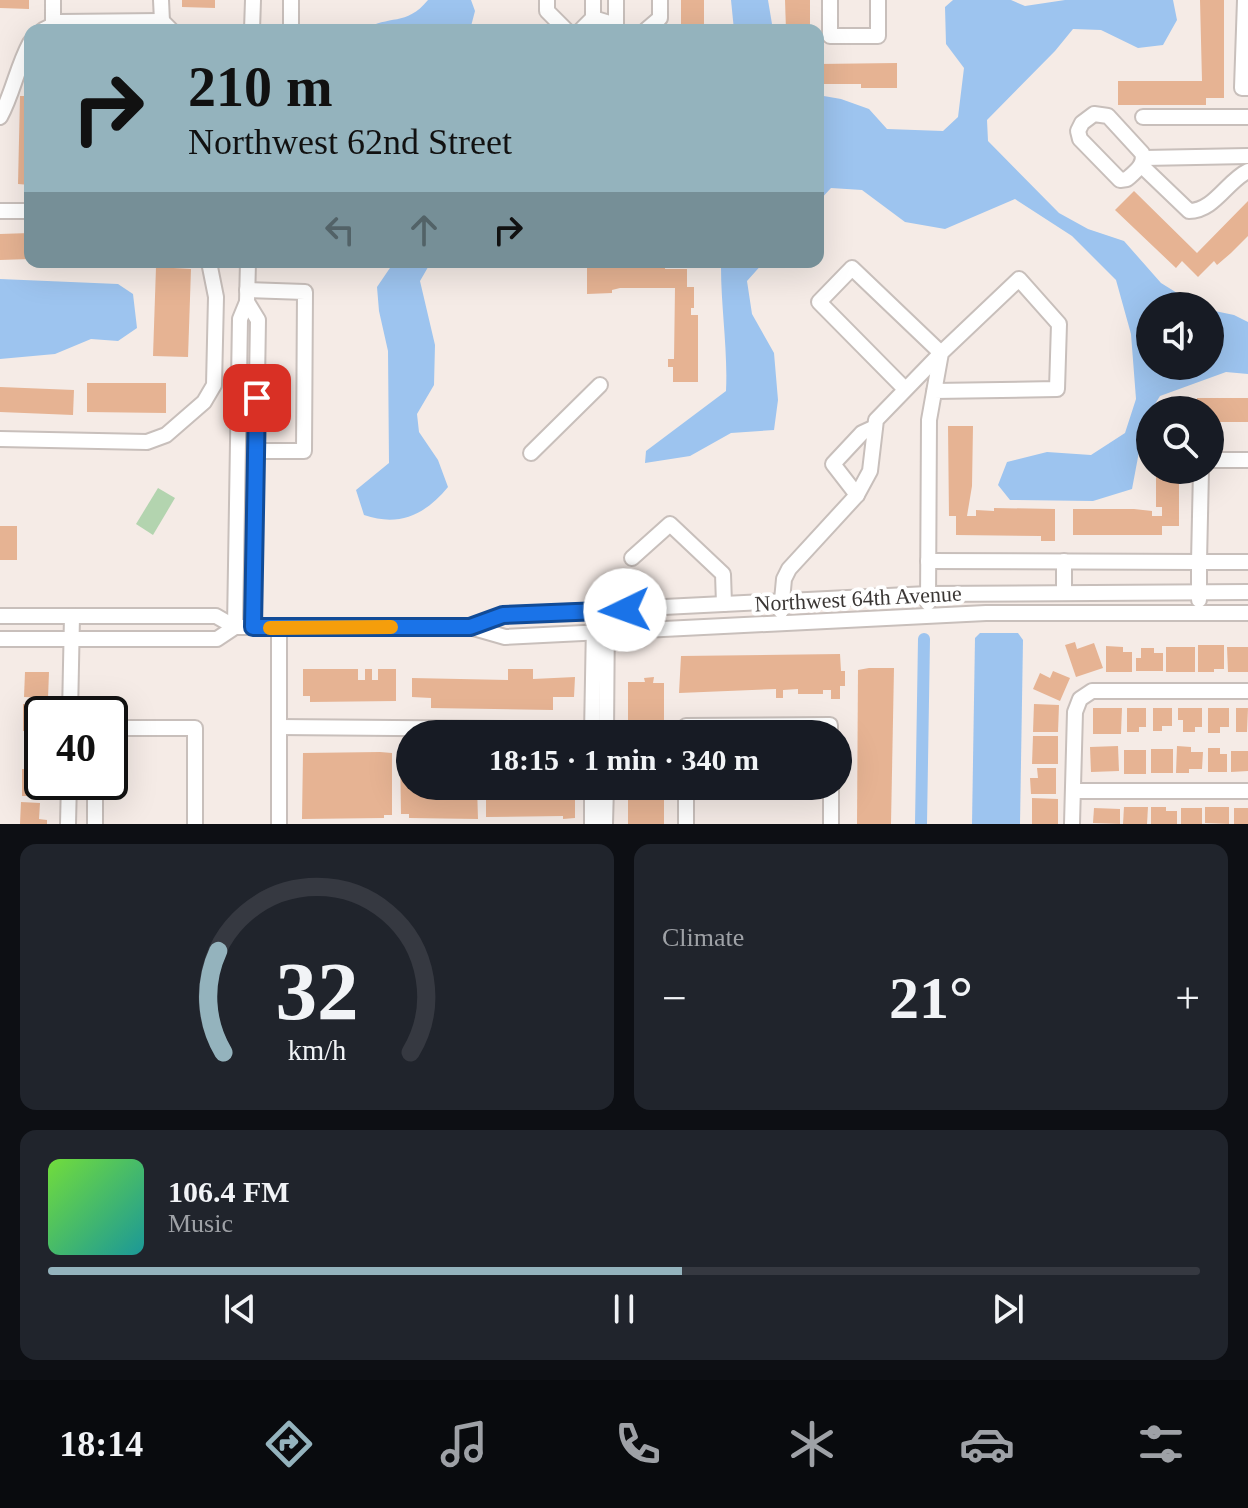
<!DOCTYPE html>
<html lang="en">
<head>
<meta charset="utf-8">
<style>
  :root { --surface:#171b24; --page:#20242c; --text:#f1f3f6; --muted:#9ea1a6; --line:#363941; --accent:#94b3bd }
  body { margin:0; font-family:Georgia,serif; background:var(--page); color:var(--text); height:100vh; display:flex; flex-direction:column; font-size:30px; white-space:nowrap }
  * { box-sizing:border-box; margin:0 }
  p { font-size:26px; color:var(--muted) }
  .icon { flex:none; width:44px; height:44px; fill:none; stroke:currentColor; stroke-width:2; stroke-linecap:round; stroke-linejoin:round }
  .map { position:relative; height:824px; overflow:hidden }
  .panel { display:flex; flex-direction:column; gap:20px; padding:20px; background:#0d0f14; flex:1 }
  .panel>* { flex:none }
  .hud { position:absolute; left:24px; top:24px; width:800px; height:244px; border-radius:16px; box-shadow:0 8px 32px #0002; background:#94b3bd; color:#111; overflow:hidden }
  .buttons { position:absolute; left:1136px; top:292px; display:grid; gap:16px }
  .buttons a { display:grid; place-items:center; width:88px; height:88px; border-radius:50%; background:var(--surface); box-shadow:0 8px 32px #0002; font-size:40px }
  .speed { position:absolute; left:24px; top:696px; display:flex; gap:16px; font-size:40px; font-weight:700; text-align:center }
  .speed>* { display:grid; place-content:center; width:104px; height:104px; border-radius:50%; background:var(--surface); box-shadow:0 8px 32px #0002; line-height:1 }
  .speed .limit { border:4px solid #111; border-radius:12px; background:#fff; color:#111 }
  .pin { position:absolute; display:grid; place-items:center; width:68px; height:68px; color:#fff; margin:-34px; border-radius:16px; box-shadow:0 4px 12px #0006 }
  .me { position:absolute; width:88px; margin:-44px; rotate:267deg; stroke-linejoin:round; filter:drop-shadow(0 0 6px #0008) }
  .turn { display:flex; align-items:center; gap:28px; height:168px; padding:0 32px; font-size:36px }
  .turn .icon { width:104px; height:104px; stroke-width:2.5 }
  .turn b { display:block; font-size:56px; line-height:68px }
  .lanes { display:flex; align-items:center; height:76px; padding:0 32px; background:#0003; justify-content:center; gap:40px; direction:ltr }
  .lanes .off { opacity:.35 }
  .big { font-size:60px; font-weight:800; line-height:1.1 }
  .panel .card { flex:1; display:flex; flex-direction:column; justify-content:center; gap:12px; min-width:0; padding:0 28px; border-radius:16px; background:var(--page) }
  .panel .dial { align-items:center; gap:0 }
  .dial svg { height:208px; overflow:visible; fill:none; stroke:var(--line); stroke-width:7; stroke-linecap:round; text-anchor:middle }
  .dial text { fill:var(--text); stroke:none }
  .song { display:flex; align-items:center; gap:24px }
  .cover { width:96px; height:96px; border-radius:12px; background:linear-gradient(135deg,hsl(100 70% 55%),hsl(180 70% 35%)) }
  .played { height:8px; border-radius:4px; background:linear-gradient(90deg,var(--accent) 55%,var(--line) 55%) }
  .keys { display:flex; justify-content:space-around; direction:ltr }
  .heat { display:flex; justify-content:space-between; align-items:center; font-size:44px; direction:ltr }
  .panel .tiles { flex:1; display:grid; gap:20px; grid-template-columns:1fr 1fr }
  .card:last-child { grid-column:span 2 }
  .trip { position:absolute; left:396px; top:720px; width:456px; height:80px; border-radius:40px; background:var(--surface); box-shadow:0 8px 32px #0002; font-weight:800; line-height:80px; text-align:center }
  .dock { display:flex; height:128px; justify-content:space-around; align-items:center; background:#090b0e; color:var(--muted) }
  .dock .icon { width:56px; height:56px }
  .dock .active { color:var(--accent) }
  .dock b { font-size:36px; color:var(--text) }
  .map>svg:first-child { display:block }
  .green { fill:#b3d4af }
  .water { fill:#9dc4ef }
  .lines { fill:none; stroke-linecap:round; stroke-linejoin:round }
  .canal { stroke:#9dc4ef; stroke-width:12 }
  .building { fill:#e6b393 }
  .minor-casing { stroke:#c8bfbb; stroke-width:18 }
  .minor { stroke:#fff; stroke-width:14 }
  .route-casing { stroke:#114b97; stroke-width:20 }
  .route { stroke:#1a73e8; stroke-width:14 }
  .slow { stroke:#f59e0b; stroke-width:14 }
  .labels { text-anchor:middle; stroke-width:8; stroke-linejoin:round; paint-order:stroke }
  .street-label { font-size:22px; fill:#3a3634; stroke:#fff }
</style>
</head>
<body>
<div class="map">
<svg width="1248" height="824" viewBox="0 0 1248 824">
  <rect width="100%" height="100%" fill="#f5ebe6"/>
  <!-- green -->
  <path class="green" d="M 158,488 L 175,498 L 153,535 L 136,524 Z"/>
  <!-- water -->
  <g class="water">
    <path d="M 428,0 L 471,0 L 475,11 L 470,30 L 364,30 C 389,14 406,27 428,0 Z"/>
    <path d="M 731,0 L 768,0 L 773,30 L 734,30 Z"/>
    <path d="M 953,0 L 1011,0 L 1025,6 L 1065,0 L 1173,0 L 1177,20 L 1163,45 L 1138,48 L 1101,30 L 1073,29 L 1055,51 L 987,120 L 988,141 L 1059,213 L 1088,229 L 1124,241 L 1161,283 L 1198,306 L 1150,306 L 1150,366 L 1210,366 L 1210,310 L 1234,315 L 1248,322 L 1248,374 L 1226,372 L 1160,396 L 1145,420 L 1132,489 L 1093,501 L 1010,500 L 998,485 L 1007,462 L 1047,452 L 1091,455 L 1125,433 L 1136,399 L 1131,334 L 1116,280 L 1072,236 L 1015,199 L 945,229 L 905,222 L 862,190 L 831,188 L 818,202 L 818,95 L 841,99 L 869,109 L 887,129 L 943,131 L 958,117 L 964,68 L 946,44 L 945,7 Z"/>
    <path d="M 394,262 L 431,262 L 420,281 L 435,345 L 434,385 L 417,414 L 419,432 L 438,460 L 448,487 C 425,515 399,527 364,515 L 356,490 L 389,463 L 388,351 L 379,311 L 377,287 Z"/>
    <path d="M 715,262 L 764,262 L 747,281 L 752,314 L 774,353 L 778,400 L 774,430 L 731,433 L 690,456 L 645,463 L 646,451 L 726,391 C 728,350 721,308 721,267 Z"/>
    <path d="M 0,279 L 118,284 L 133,294 L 137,328 L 118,341 L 91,339 L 55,354 L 0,359 Z"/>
    <path d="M 980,633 L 1018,633 L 1023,640 L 1020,824 L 972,824 L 975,638 Z"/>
  </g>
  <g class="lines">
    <!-- canal -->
    <path class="canal" d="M 921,824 L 924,639"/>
  </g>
  <!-- building -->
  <g class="building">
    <path d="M 0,0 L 29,0 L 29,9 L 0,8 Z"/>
    <path d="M 182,0 L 215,0 L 215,8 L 182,7 Z"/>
    <rect x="681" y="0" width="23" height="30"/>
    <path d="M 785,0 L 810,0 L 810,30 L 786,30 Z"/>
    <path d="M 1200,0 L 1224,0 L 1224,98 L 1206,98 L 1206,105 L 1118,105 L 1118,81 L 1202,81 Z"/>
    <path d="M 897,63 L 897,88 L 861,88 L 861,84 L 818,84 L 818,64 Z"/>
    <path d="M 20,96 L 30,96 L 30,185 L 18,184 Z"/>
    <path d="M 1134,191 L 1197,253 L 1248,201 L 1248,236 L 1231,253 L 1217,265 L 1214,261 L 1198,277 L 1182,261 L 1176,268 L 1115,210 Z"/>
    <path d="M 30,233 L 30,259 L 0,260 L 0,234 Z"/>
    <path d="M 587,263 L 645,263 L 645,266 L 665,266 L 665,269 L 687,269 L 687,287 L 694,287 L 694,308 L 691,308 L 691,315 L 698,315 L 698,382 L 673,382 L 673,367 L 668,367 L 668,359 L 674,359 L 675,288 L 620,288 L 612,290 L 612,293 L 587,294 Z"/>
    <path d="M 156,267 L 191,269 L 188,357 L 153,356 Z"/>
    <path d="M 87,383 L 166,383 L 166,413 L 87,412 Z"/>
    <path d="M 0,387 L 74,390 L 73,415 L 0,412 Z"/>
    <path d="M 1197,398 L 1248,398 L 1248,422 L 1210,422 L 1210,410 L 1197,410 Z"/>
    <path d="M 948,426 L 973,426 L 972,486 L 967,516 L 976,516 L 976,510 L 994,511 L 994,508 L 1055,509 L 1055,541 L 1041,541 L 1041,536 L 956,535 L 956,516 L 949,516 Z"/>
    <path d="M 1156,470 L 1179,470 L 1179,526 L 1162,526 L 1162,535 L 1073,535 L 1073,509 L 1134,509 L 1152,511 L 1152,516 L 1162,516 L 1162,507 L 1156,507 Z"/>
    <rect x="0" y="526" width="17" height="34"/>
    <path d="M 1075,642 L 1077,649 L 1094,643 L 1103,668 L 1076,677 L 1065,645 Z"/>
    <path d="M 1198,645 L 1224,645 L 1224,669 L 1214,669 L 1214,672 L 1198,672 Z"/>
    <path d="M 1106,646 L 1123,647 L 1123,652 L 1132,652 L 1132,672 L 1106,672 Z"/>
    <rect x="1166" y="647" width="29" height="25"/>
    <path d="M 1227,647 L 1248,647 L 1248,672 L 1228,672 Z"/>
    <path d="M 1141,648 L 1154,648 L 1154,653 L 1163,653 L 1163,671 L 1136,671 L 1136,658 L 1141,658 Z"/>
    <path d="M 840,654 L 841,671 L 845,671 L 845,686 L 840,686 L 840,699 L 831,699 L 831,690 L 823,690 L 823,694 L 798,694 L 798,689 L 783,690 L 783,698 L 776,698 L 776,689 L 679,693 L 681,656 Z"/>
    <path d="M 869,668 L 894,668 L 891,824 L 857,824 L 858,670 Z"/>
    <path d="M 303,669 L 358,669 L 358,680 L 365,680 L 365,669 L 372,669 L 372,680 L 378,680 L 378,669 L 396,669 L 396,701 L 310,702 L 310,696 L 303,696 Z"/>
    <path d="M 508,669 L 533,669 L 533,679 L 575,677 L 574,697 L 553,697 L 553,710 L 431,708 L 431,698 L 412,697 L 412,678 L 508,680 Z"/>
    <path d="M 1053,671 L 1070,678 L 1060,701 L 1033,689 L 1040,673 L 1050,678 Z"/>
    <path d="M 25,672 L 49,672 L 48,698 L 24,697 Z"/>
    <path d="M 654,677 L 653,683 L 664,683 L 664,734 L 628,734 L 628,682 L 645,682 L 644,678 Z"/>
    <path d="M 23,704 L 49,704 L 49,714 L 42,714 L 42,731 L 23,731 Z"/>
    <path d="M 1034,704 L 1059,705 L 1058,732 L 1033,732 Z"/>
    <path d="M 1093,708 L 1122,708 L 1121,734 L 1093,734 Z"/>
    <path d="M 1127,708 L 1146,708 L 1146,727 L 1139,727 L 1139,732 L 1127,732 Z"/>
    <path d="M 1153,708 L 1172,708 L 1172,726 L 1162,726 L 1162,731 L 1153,731 Z"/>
    <path d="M 1178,708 L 1202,708 L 1202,727 L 1195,727 L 1195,732 L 1183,732 L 1183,720 L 1178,720 Z"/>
    <path d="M 1208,708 L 1229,708 L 1229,727 L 1220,727 L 1220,733 L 1208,733 Z"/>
    <path d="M 1236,708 L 1248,708 L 1247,732 L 1236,732 Z"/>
    <path d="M 1033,736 L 1058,736 L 1058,764 L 1032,764 Z"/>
    <path d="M 1118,746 L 1119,771 L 1091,772 L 1090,747 Z"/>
    <path d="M 1177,746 L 1191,747 L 1191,752 L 1203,752 L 1202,769 L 1189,769 L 1189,773 L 1176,773 Z"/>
    <path d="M 1208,748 L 1220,748 L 1220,754 L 1227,754 L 1227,772 L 1208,772 Z"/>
    <rect x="1151" y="749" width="22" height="24"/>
    <rect x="1124" y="750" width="22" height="24"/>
    <path d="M 1231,751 L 1248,751 L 1248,771 L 1231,772 Z"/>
    <path d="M 380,752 L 392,753 L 392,815 L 384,815 L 384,818 L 302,819 L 303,753 Z"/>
    <path d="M 400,752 L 410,752 L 410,786 L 477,786 L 478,819 L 409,818 L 409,814 L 401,814 Z"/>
    <path d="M 1037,768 L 1056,768 L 1056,794 L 1031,794 L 1030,778 L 1038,778 Z"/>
    <path d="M 22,769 L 42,770 L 42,796 L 22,796 Z"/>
    <path d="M 486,786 L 575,786 L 575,818 L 563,819 L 563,816 L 486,817 Z"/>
    <rect x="628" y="786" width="36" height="38"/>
    <path d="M 1032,798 L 1058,799 L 1058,824 L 1032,824 Z"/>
    <path d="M 21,802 L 40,803 L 39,819 L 47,820 L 47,824 L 20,824 Z"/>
    <path d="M 1124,807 L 1148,807 L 1147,824 L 1123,824 Z"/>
    <path d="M 1151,807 L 1166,807 L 1166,811 L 1177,811 L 1177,824 L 1151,824 Z"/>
    <path d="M 1205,807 L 1229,807 L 1229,824 L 1205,823 Z"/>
    <path d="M 1094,808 L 1120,809 L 1120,824 L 1093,823 Z"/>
    <rect x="1181" y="808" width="21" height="16"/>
    <rect x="1234" y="808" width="14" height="16"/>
  </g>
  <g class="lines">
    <!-- minor casing -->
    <g class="minor-casing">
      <g id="minor">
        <path d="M 53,0 L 53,24"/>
        <path d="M 161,0 L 162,21"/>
        <path d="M 547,0 L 547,11 L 566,30"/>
        <path d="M 830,0 L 830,36 L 878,36 L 878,0"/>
        <path d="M 1245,0 L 1242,88 L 1248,88"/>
        <path d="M 593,18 L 616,25 L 616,0"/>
        <path d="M 43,30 L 59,22 L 162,21 L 171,30"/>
        <path d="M 252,30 L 253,0"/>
        <path d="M 291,30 L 291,0"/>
        <path d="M 581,30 L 593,18 L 593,0"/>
        <path d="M 646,30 L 660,18 L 660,0"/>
        <path d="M 1094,114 L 1108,116 L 1142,153 C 1146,164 1135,172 1127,179 L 1120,180 L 1080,139 L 1078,131 L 1082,123 Z"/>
        <path d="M 0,117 C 13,93 17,67 30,43"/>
        <path d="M 1143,117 L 1248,117"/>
        <path d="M 1144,158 L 1248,156"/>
        <path d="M 1141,165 L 1189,211 C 1214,211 1227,181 1248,171"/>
        <path d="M 0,211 L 30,211"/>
        <path d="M 247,290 L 305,292 L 304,451 L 257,451"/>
        <path d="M 247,302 L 258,320 L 253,627"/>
        <path d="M 0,439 L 147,442 L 166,435 L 204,402 L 214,385 L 216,297 L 209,262"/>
        <path d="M 531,453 L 600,385"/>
        <path d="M 1210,460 L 1248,460"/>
        <path d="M 857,495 L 833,464 L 862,433 L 875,427"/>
        <path d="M 632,558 L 670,524 L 723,574 L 724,604"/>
        <path d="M 928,561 L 1199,562 L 1201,470"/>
        <path d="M 1064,592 L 1064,561"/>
        <path d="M 1199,600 L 1199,562 L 1248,562"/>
        <path d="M 928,603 L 929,420 L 941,353 L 1019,279 L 1059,324 L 1057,389 L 934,391"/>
        <path d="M 781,611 L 784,579 L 789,569 L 857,495 L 870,471 L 876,420 L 941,353 L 852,268 L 819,302 L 905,389"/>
        <path d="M 0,616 L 216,616 L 235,627 L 470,627 L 505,637 L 986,613 L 1248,613"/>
        <path d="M 235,627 L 240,319 L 247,302 L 248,262"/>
        <path d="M 471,627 L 503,615 L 928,594 L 1248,592"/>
        <path d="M 279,628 L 279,824"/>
        <path d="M 0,639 L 217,639 L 235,627"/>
        <path d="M 70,714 L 72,616"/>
        <path d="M 279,727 L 606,730"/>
        <path d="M 110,728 L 195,728 L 195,824"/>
        <path d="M 592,734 L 594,624"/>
        <path d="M 606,734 L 607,611"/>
        <path d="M 686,734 L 686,726 L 830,725 L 830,734"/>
        <path d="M 831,786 L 831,824"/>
        <path d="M 1073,791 L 1248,791"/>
        <path d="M 68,824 L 69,782"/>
        <path d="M 95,824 L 95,782"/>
        <path d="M 592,824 L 592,786"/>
        <path d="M 605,824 L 606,786"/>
        <path d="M 686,824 L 686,786"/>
        <path d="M 1072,824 L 1075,712 L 1080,699 L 1092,691 L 1248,691"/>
      </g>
    </g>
    <!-- minor -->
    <use href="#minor" class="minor"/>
  </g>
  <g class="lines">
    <!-- route casing -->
    <g class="route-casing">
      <path id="route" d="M 257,398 L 253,627 L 470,627 L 503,615 L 625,610"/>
    </g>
    <!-- route -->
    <use href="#route" class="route"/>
    <!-- slow -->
    <path class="slow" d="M 270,628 L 391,627"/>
  </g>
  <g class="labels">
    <!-- street labels -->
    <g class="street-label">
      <text transform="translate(858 598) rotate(-3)" y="8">Northwest 64th Avenue</text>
    </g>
  </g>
</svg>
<div class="buttons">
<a><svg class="icon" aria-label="sound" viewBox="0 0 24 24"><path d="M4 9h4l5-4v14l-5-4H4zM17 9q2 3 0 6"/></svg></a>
<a><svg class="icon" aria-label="search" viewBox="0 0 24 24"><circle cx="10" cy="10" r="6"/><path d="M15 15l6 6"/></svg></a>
</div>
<div class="speed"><div class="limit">40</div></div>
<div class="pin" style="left:257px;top:398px;background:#d93025"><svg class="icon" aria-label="arrive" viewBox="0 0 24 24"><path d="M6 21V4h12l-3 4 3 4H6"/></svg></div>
<svg class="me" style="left:625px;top:610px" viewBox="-20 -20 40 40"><circle r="19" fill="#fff"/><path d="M0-13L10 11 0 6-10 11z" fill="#1a73e8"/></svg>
<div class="trip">18:15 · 1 min · 340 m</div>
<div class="hud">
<div class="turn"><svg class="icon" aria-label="right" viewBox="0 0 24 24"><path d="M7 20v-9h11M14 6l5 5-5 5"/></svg><div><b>210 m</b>Northwest 62nd Street</div></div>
<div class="lanes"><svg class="icon off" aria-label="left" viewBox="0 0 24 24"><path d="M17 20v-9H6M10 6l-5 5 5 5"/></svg><svg class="icon off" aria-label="ahead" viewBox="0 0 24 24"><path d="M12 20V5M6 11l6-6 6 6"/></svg><svg class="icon" aria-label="right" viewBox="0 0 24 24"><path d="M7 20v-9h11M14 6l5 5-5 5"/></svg></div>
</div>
</div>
<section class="panel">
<div class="tiles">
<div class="card dial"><svg viewBox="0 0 100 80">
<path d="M14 69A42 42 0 1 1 86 69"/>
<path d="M14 69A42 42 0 0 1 12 30" stroke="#94b3bd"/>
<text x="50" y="56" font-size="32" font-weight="700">32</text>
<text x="50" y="72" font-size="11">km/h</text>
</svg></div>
<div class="card"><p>Climate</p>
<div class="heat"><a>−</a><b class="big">21°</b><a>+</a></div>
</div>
<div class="card">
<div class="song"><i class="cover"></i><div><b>106.4 FM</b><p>Music</p></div></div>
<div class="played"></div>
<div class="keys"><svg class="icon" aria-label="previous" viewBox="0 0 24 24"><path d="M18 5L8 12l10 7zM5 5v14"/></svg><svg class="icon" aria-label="pause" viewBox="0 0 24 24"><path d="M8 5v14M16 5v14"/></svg><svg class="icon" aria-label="next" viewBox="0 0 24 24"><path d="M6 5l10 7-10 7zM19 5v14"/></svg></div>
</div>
</div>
</section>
<nav class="dock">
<b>18:14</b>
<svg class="icon active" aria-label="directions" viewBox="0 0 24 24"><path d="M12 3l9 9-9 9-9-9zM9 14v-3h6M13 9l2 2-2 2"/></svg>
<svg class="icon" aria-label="music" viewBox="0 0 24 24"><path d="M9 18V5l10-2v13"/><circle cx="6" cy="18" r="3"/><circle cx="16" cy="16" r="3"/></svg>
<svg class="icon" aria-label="phone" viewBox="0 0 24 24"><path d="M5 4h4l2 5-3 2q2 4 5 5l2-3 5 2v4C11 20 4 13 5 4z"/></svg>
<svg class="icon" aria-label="climate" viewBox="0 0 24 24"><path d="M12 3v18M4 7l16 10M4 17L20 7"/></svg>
<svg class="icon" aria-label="car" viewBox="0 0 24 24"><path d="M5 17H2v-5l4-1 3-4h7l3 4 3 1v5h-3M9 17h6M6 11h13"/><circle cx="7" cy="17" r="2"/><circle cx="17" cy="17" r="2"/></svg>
<svg class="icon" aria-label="filters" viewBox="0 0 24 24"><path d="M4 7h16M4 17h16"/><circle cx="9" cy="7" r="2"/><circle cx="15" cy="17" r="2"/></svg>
</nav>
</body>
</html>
